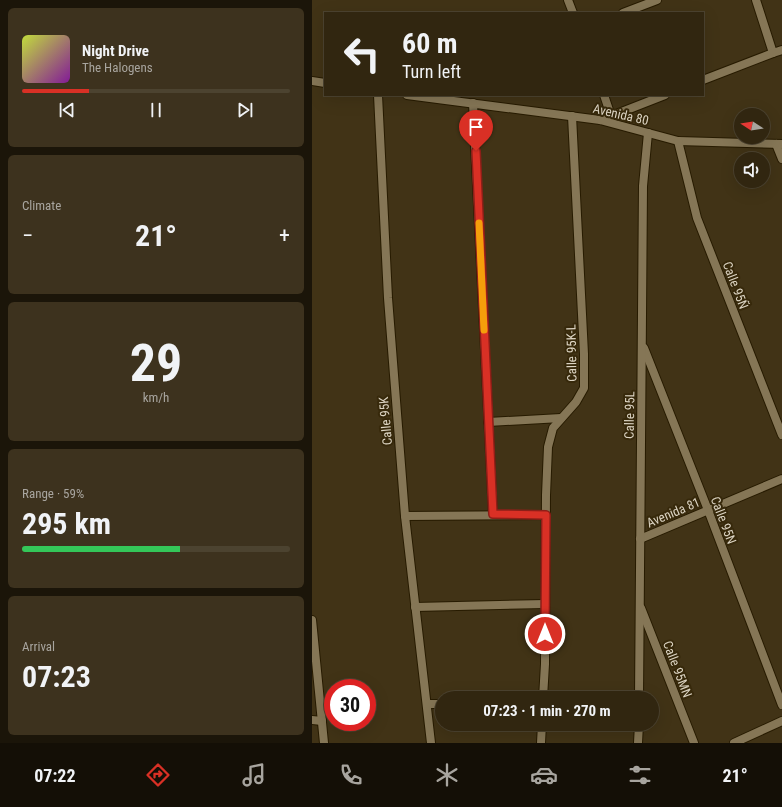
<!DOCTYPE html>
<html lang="en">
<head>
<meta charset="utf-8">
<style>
  :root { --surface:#312610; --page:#3d321e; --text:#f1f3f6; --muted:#a8a59f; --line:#4c4330; --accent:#d93025 }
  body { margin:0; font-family:"Roboto Condensed",sans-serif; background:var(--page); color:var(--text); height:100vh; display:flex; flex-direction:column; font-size:15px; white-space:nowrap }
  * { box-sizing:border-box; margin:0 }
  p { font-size:13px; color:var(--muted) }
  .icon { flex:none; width:22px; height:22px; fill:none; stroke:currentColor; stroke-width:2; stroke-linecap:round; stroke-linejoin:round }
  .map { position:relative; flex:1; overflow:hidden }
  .sheet { display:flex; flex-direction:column; gap:8px; padding:8px; background:#1b1509; width:312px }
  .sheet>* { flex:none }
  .guide { position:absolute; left:12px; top:12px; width:380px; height:84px; border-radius:0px; box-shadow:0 4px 16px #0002,0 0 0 1px var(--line); background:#312610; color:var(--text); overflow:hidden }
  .needle { width:26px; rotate:282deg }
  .controls { position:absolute; left:422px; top:108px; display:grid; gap:8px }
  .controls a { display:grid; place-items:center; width:36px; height:36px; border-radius:50%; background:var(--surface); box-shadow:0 4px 16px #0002,0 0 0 1px var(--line); font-size:20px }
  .speed { position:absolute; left:12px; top:679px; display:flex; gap:8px; font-size:20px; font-weight:700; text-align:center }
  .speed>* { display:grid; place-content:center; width:52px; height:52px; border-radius:50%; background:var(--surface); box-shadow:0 4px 16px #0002,0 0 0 1px var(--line); line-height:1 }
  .speed .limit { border:6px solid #d22; background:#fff; color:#111 }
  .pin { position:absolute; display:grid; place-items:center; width:34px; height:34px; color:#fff; margin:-41px -17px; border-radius:50% 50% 50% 0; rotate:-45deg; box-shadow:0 0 4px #0007 }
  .pin .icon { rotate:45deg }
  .me { position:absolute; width:44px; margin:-22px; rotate:0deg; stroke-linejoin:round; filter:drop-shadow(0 0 3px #0008) }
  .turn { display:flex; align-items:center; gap:14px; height:84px; padding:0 12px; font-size:18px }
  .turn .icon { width:52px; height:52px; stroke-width:2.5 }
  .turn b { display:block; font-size:28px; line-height:34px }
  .big { font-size:30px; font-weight:700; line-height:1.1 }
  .sheet .widget { flex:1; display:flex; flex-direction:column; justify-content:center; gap:6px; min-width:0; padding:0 14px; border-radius:6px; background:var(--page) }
  .sheet .dial { align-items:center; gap:0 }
  .dial b { font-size:52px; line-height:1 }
  .song { display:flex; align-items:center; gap:12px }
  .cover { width:48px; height:48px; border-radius:6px; background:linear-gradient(135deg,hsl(70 70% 55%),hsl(290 70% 35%)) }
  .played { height:4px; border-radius:2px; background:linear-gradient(90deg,var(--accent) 25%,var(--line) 25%) }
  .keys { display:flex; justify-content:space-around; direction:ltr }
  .heat { display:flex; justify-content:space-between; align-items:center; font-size:22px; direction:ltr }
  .charge { height:6px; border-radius:3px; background:linear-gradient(90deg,#34c759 59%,var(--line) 0) }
  .trip { position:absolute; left:123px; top:691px; width:224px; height:40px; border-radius:20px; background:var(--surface); box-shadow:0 4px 16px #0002,0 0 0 1px var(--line); font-weight:700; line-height:40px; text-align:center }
  .dock { display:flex; height:64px; justify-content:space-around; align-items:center; background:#140f06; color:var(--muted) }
  .dock .icon { width:28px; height:28px }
  .dock .on { color:var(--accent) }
  .dock b { font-size:18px; color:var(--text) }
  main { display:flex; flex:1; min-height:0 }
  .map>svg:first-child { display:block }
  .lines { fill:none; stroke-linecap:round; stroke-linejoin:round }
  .street-casing { stroke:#271b00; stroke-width:10 }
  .street { stroke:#857656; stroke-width:8 }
  .route-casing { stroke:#8d1f18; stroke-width:10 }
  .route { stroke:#d93025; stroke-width:7 }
  .slow { stroke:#f59e0b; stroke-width:7 }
  .labels { text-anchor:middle; stroke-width:4; stroke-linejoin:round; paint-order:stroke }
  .street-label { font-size:13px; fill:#dcd4c3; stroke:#37290b }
</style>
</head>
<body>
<main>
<section class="sheet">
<div class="widget">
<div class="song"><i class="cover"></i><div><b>Night Drive</b><p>The Halogens</p></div></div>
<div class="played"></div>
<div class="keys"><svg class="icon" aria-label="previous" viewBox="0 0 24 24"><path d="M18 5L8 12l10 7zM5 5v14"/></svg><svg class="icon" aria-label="pause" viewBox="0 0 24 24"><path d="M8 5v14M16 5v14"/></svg><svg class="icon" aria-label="next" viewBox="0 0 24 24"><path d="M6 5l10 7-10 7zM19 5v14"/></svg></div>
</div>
<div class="widget"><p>Climate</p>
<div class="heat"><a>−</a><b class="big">21°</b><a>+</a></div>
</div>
<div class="widget dial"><b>29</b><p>km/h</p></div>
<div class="widget"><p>Range · 59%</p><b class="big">295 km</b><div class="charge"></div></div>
<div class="widget"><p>Arrival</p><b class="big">07:23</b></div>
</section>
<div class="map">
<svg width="470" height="743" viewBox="0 0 470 743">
  <rect width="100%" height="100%" fill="#413316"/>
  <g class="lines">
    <!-- street casing -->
    <g class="street-casing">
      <g id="street">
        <path d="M 256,0 L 261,13"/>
        <path d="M 444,0 L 461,53 L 470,50"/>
        <path d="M 311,13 L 345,0"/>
        <path d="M 391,80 L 461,53"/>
        <path d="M 0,81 L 13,83"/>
        <path d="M 66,95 L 76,298 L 93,516 L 119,743"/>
        <path d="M 95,95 L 288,120 L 366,141 L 470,144"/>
        <path d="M 292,95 L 299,116"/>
        <path d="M 161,103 L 181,515"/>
        <path d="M 289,120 L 353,95"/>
        <path d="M 366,141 L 385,218 L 470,435"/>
        <path d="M 464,144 L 470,159"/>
        <path d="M 332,348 L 396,510 L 470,705"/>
        <path d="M 176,422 L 249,418"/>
        <path d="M 93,516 L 234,515"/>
        <path d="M 328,539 L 470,479"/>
        <path d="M 103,607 L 233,604"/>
        <path d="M 329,608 L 382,743"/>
        <path d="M 0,620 L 12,743"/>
        <path d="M 231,698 L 233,664 L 234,495 L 236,447 L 241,428 L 264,402 L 272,388 L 272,354 L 260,116"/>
        <path d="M 327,698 L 331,186 L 336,133"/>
        <path d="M 115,704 L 130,704"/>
        <path d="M 0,720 L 10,721"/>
        <path d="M 229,743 L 230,724"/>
        <path d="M 326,743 L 327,724"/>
        <path d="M 422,743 L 470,721"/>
      </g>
    </g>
    <!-- street -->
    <use href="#street" class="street"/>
  </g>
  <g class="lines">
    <!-- route casing -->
    <g class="route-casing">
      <path id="route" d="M 164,151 L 181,514 L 234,515 L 233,634"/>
    </g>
    <!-- route -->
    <use href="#route" class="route"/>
    <!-- slow -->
    <path class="slow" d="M 167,223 L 172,330"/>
  </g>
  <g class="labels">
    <!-- street labels -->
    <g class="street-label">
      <text transform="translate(309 114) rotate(13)" y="5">Avenida 80</text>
      <text transform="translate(424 285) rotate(69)" y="5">Calle 95Ñ</text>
      <text transform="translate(259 353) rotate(-91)" y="5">Calle 95K-L</text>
      <text transform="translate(317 415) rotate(-89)" y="5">Calle 95L</text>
      <text transform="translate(73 421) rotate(-95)" y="5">Calle 95K</text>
      <text transform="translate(361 512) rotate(-23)" y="5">Avenida 81</text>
      <text transform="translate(412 520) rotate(69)" y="5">Calle 95N</text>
      <text transform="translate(366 669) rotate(69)" y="5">Calle 95MN</text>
    </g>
  </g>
</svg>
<div class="controls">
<a><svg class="needle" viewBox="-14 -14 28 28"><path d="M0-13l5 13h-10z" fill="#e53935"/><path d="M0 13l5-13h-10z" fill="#a8a59f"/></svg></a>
<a><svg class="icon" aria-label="sound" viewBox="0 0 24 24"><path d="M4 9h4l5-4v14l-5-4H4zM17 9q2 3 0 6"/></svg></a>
</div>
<div class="speed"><div class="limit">30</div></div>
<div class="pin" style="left:164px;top:151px;background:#d93025"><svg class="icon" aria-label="arrive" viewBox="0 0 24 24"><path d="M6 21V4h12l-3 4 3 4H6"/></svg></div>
<svg class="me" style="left:233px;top:634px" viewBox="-20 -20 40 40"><circle r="17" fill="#d93025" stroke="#fff" stroke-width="3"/><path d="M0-11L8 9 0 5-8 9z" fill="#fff"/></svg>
<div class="trip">07:23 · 1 min · 270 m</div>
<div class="guide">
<div class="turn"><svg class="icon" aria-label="left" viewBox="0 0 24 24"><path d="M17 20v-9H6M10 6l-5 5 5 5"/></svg><div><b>60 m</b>Turn left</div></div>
</div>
</div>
</main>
<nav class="dock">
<b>07:22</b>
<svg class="icon on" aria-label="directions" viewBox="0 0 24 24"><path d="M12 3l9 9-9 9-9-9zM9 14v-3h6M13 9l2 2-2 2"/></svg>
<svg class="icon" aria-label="music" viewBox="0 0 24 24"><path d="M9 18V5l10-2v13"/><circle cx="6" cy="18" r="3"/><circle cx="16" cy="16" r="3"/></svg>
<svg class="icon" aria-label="phone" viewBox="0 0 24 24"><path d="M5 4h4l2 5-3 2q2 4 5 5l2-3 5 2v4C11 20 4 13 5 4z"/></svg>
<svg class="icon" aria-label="climate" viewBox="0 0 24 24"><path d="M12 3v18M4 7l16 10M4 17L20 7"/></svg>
<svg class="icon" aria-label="car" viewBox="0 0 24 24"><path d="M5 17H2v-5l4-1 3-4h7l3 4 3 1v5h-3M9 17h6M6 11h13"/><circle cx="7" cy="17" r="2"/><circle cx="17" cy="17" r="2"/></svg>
<svg class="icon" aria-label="filters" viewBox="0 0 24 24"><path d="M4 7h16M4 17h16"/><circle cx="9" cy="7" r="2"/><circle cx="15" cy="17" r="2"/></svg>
<b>21°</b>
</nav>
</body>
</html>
